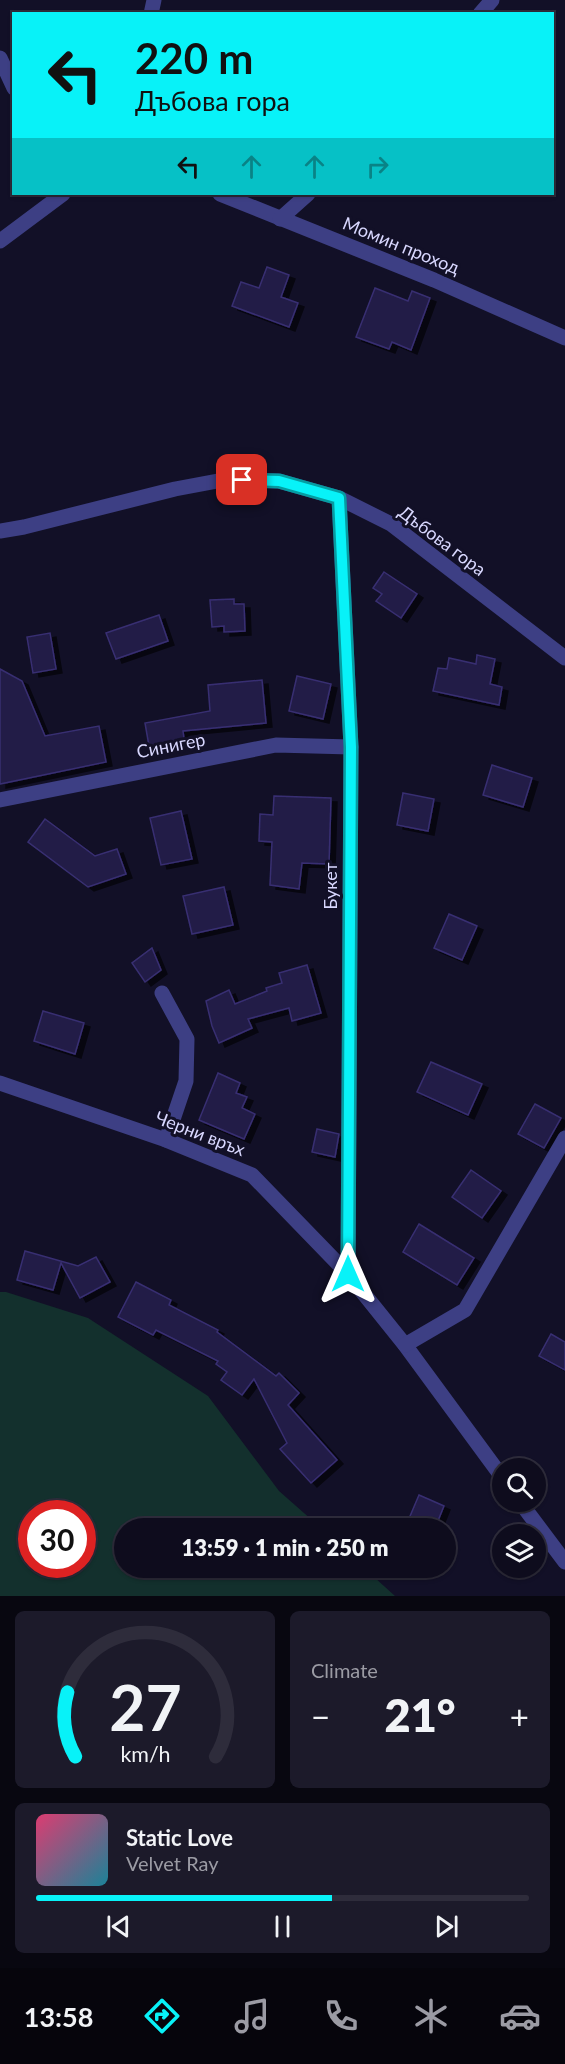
<!DOCTYPE html>
<html lang="en">
<head>
<meta charset="utf-8">
<style>
  :root { --surface:#0e0c1d; --page:#1c1a2a; --text:#f1f3f6; --muted:#9b9ba4; --line:#2e2c3b; --accent:#08f2f8 }
  body { margin:0; font-family:Lato,sans-serif; background:var(--page); color:var(--text); height:100vh; display:flex; flex-direction:column; font-size:22px; white-space:nowrap }
  * { box-sizing:border-box; margin:0 }
  p { font-size:20px; color:var(--muted) }
  .icon { flex:none; width:33px; height:33px; fill:none; stroke:currentColor; stroke-width:2; stroke-linecap:round; stroke-linejoin:round }
  .map { position:relative; height:1596px; overflow:hidden }
  .side { display:flex; flex-direction:column; gap:15px; padding:15px; background:#080710; flex:1 }
  .side>* { flex:none }
  .hud { position:absolute; left:12px; top:12px; width:542px; height:183px; border-radius:0px; box-shadow:0 2px 4px #0004,0 0 0 2px var(--line); background:#08f2f8; color:#111; overflow:hidden }
  .tools { position:absolute; left:492px; top:1458px; display:grid; gap:12px }
  .tools a { display:grid; place-items:center; width:54px; height:54px; border-radius:50%; background:var(--surface); box-shadow:0 2px 4px #0004,0 0 0 2px var(--line); font-size:30px }
  .speed { position:absolute; left:18px; top:1500px; display:flex; gap:12px; font-size:30px; font-weight:700; text-align:center }
  .speed>* { display:grid; place-content:center; width:78px; height:78px; border-radius:50%; background:var(--surface); box-shadow:0 2px 4px #0004,0 0 0 2px var(--line); line-height:1 }
  .speed .limit { border:9px solid #d22; background:#fff; color:#111 }
  .pin { position:absolute; display:grid; place-items:center; width:51px; height:51px; color:#fff; margin:-26px; border-radius:12px; box-shadow:0 3px 9px #0006 }
  .me { position:absolute; width:66px; margin:-33px; rotate:0deg; stroke-linejoin:round; filter:drop-shadow(0 0 4px #0008) }
  .turn { display:flex; align-items:center; gap:21px; height:126px; padding:0 24px; font-size:27px }
  .turn .icon { width:78px; height:78px; stroke-width:2.5 }
  .turn b { display:block; font-size:42px; line-height:51px }
  .lanes { display:flex; align-items:center; height:57px; padding:0 24px; background:#0003; justify-content:center; gap:30px; direction:ltr }
  .lanes .off { opacity:.35 }
  .big { font-size:45px; font-weight:800; line-height:1.1 }
  .side .card { flex:1; display:flex; flex-direction:column; justify-content:center; gap:9px; min-width:0; padding:0 21px; border-radius:9px; background:var(--page) }
  .side .dial { align-items:center; gap:0 }
  .dial svg { height:156px; overflow:visible; fill:none; stroke:var(--line); stroke-width:7; stroke-linecap:round; text-anchor:middle }
  .dial text { fill:var(--text); stroke:none }
  .song { display:flex; align-items:center; gap:18px }
  .cover { width:72px; height:72px; border-radius:9px; background:linear-gradient(135deg,hsl(340 70% 55%),hsl(190 70% 35%)) }
  .played { height:6px; border-radius:3px; background:linear-gradient(90deg,var(--accent) 60%,var(--line) 60%) }
  .keys { display:flex; justify-content:space-around; direction:ltr }
  .heat { display:flex; justify-content:space-between; align-items:center; font-size:33px; direction:ltr }
  .side .tiles { flex:1; display:grid; gap:15px; grid-template-columns:1fr 1fr }
  .card:last-child { grid-column:span 2 }
  .trip { position:absolute; left:114px; top:1518px; width:342px; height:60px; border-radius:30px; background:var(--surface); box-shadow:0 2px 4px #0004,0 0 0 2px var(--line); font-weight:800; line-height:60px; text-align:center }
  .tab-bar { display:flex; height:96px; justify-content:space-around; align-items:center; background:#06050c; color:var(--muted) }
  .tab-bar .icon { width:42px; height:42px }
  .tab-bar .selected { color:var(--accent) }
  .tab-bar b { font-size:27px; color:var(--text) }
  .map>svg:first-child { display:block }
  .green { fill:#13302d; fill-rule:evenodd }
  .building { fill:#221d47; stroke:#382f72; stroke-width:1.5; filter:url(#shadow) }
  .lines { fill:none; stroke-linecap:round; stroke-linejoin:round }
  .minor { stroke:#3d3f84; stroke-width:15 }
  .route-casing { stroke:#059da1; stroke-width:15 }
  .route { stroke:#08f2f8; stroke-width:10 }
  .labels { text-anchor:middle; stroke-width:6; stroke-linejoin:round; paint-order:stroke }
  .street-label { font-size:18px; fill:#d8d7fe; stroke:#121027 }
</style>
</head>
<body>
<div class="map">
<svg width="565" height="1596" viewBox="0 0 565 1596">
  <defs>
    <filter id="shadow"><feDropShadow dx="6" dy="4" stdDeviation="0" flood-color="#0009"/></filter>
  </defs>
  <rect width="100%" height="100%" fill="#121027"/>
  <!-- green -->
  <path class="green" d="M 0,1292 L 6,1292 L 88,1318 L 208,1396 L 279,1491 L 321,1528 L 124,1528 L 124,1568 L 364,1568 L 395,1596 L 0,1596 ZM 32,1514 L 82,1514 L 82,1564 L 32,1564 Z"/>
  <!-- building -->
  <g class="building">
    <path d="M 267,267 L 289,275 L 281,297 L 298,303 L 289,327 L 232,306 L 241,282 L 259,288 Z"/>
    <path d="M 375,288 L 408,301 L 412,291 L 430,298 L 411,350 L 392,342 L 389,349 L 356,337 Z"/>
    <path d="M 384,572 L 417,594 L 401,618 L 376,601 L 382,594 L 373,588 Z"/>
    <path d="M 234,599 L 234,604 L 244,604 L 245,631 L 224,632 L 224,626 L 212,627 L 210,600 Z"/>
    <path d="M 159,615 L 168,641 L 116,659 L 106,633 Z"/>
    <path d="M 50,633 L 56,669 L 33,673 L 27,637 Z"/>
    <path d="M 477,655 L 495,659 L 490,684 L 502,687 L 499,705 L 433,691 L 438,668 L 447,669 L 449,658 L 476,664 Z"/>
    <path d="M 0,669 L 22,681 L 45,736 L 99,726 L 106,762 L 0,784 Z"/>
    <path d="M 297,676 L 331,684 L 323,719 L 289,711 Z"/>
    <path d="M 262,680 L 266,723 L 183,731 L 184,739 L 149,746 L 145,723 L 210,711 L 208,685 Z"/>
    <path d="M 492,765 L 532,778 L 523,807 L 483,795 Z"/>
    <path d="M 403,793 L 434,799 L 428,831 L 397,825 Z"/>
    <path d="M 274,796 L 331,798 L 329,864 L 302,863 L 299,889 L 270,885 L 272,842 L 259,841 L 260,814 L 273,815 Z"/>
    <path d="M 181,811 L 192,859 L 161,865 L 150,818 Z"/>
    <path d="M 45,819 L 95,856 L 117,849 L 126,874 L 88,887 L 28,842 Z"/>
    <path d="M 224,887 L 233,925 L 192,934 L 183,896 Z"/>
    <path d="M 449,914 L 477,926 L 462,960 L 434,948 Z"/>
    <path d="M 152,948 L 161,970 L 145,982 L 132,963 Z"/>
    <path d="M 307,965 L 321,1013 L 292,1021 L 289,1008 L 248,1019 L 252,1028 L 219,1043 L 212,1026 L 206,1001 L 229,990 L 235,1004 L 267,991 L 266,988 L 282,983 L 279,973 Z"/>
    <path d="M 43,1011 L 84,1023 L 75,1054 L 34,1041 Z"/>
    <path d="M 431,1062 L 482,1084 L 468,1115 L 417,1092 Z"/>
    <path d="M 218,1073 L 240,1083 L 236,1093 L 247,1097 L 242,1108 L 255,1114 L 244,1139 L 199,1120 Z"/>
    <path d="M 535,1104 L 561,1118 L 544,1148 L 518,1134 Z"/>
    <path d="M 317,1129 L 339,1134 L 335,1157 L 312,1152 Z"/>
    <path d="M 471,1170 L 501,1191 L 482,1218 L 452,1197 Z"/>
    <path d="M 419,1224 L 474,1258 L 457,1285 L 403,1252 Z"/>
    <path d="M 25,1251 L 78,1266 L 96,1257 L 110,1282 L 80,1298 L 61,1263 L 53,1290 L 17,1280 Z"/>
    <path d="M 136,1282 L 171,1300 L 169,1305 L 218,1330 L 217,1332 L 276,1376 L 279,1373 L 299,1393 L 288,1405 L 337,1460 L 311,1483 L 280,1449 L 287,1443 L 254,1379 L 242,1395 L 221,1380 L 227,1372 L 216,1364 L 218,1361 L 156,1330 L 153,1335 L 118,1317 Z"/>
    <path d="M 551,1334 L 565,1342 L 565,1370 L 539,1356 Z"/>
    <path d="M 419,1495 L 444,1506 L 435,1528 L 405,1528 Z"/>
  </g>
  <g class="lines">
    <!-- minor -->
    <g class="minor">
      <path d="M 151,14 L 154,0"/>
      <path d="M 480,14 L 492,0"/>
      <path d="M 0,58 L 14,88"/>
      <path d="M 220,194 L 434,280 L 565,338"/>
      <path d="M 280,219 L 308,194"/>
      <path d="M 0,241 L 63,194"/>
      <path d="M 339,498 L 351,747 L 348,1274"/>
      <path d="M 0,531 L 24,527 L 175,489 L 223,480 L 279,481 L 339,498 L 391,524 L 565,658"/>
      <path d="M 0,800 L 276,745 L 351,747"/>
      <path d="M 162,993 L 187,1039 L 186,1081 L 166,1140"/>
      <path d="M 0,1083 L 166,1140 L 252,1175 L 348,1274 L 405,1345 L 502,1477"/>
      <path d="M 405,1345 L 465,1310 L 565,1138"/>
      <path d="M 520,1502 L 565,1562"/>
    </g>
  </g>
  <g class="lines">
    <!-- route casing -->
    <g class="route-casing">
      <path id="route" d="M 242,480 L 279,481 L 339,498 L 351,747 L 348,1274"/>
    </g>
    <!-- route -->
    <use href="#route" class="route"/>
  </g>
  <g class="labels">
    <!-- street labels -->
    <g class="street-label">
      <text transform="translate(401 246) rotate(22)" y="6">Момин проход</text>
      <text transform="translate(442 541) rotate(37)" y="6">Дъбова гора</text>
      <text transform="translate(171 746) rotate(-11)" y="6">Синигер</text>
      <text transform="translate(331 886) rotate(-90)" y="6">Букет</text>
      <text transform="translate(200 1134) rotate(21)" y="6">Черни връх</text>
    </g>
  </g>
</svg>
<div class="tools">
<a><svg class="icon" aria-label="search" viewBox="0 0 24 24"><circle cx="10" cy="10" r="6"/><path d="M15 15l6 6"/></svg></a>
<a><svg class="icon" aria-label="layers" viewBox="0 0 24 24"><path d="M12 4l9 5-9 5-9-5zM3 14l9 5 9-5"/></svg></a>
</div>
<div class="speed"><div class="limit">30</div></div>
<div class="pin" style="left:242px;top:480px;background:#d93025"><svg class="icon" aria-label="arrive" viewBox="0 0 24 24"><path d="M6 21V4h12l-3 4 3 4H6"/></svg></div>
<svg class="me" style="left:348px;top:1274px" viewBox="-20 -20 40 40"><path d="M0-17L14 15 0 8-14 15z" fill="#08f2f8" stroke="#fff" stroke-width="4"/></svg>
<div class="trip">13:59 · 1 min · 250 m</div>
<div class="hud">
<div class="turn"><svg class="icon" aria-label="left" viewBox="0 0 24 24"><path d="M17 20v-9H6M10 6l-5 5 5 5"/></svg><div><b>220 m</b>Дъбова гора</div></div>
<div class="lanes"><svg class="icon" aria-label="left" viewBox="0 0 24 24"><path d="M17 20v-9H6M10 6l-5 5 5 5"/></svg><svg class="icon off" aria-label="ahead" viewBox="0 0 24 24"><path d="M12 20V5M6 11l6-6 6 6"/></svg><svg class="icon off" aria-label="ahead" viewBox="0 0 24 24"><path d="M12 20V5M6 11l6-6 6 6"/></svg><svg class="icon off" aria-label="right" viewBox="0 0 24 24"><path d="M7 20v-9h11M14 6l5 5-5 5"/></svg></div>
</div>
</div>
<section class="side">
<div class="tiles">
<div class="card dial"><svg viewBox="0 0 100 80">
<path d="M14 69A42 42 0 1 1 86 69"/>
<path d="M14 69A42 42 0 0 1 10 36" stroke="#08f2f8"/>
<text x="50" y="56" font-size="32" font-weight="700">27</text>
<text x="50" y="72" font-size="11">km/h</text>
</svg></div>
<div class="card"><p>Climate</p>
<div class="heat"><a>−</a><b class="big">21°</b><a>+</a></div>
</div>
<div class="card">
<div class="song"><i class="cover"></i><div><b>Static Love</b><p>Velvet Ray</p></div></div>
<div class="played"></div>
<div class="keys"><svg class="icon" aria-label="previous" viewBox="0 0 24 24"><path d="M18 5L8 12l10 7zM5 5v14"/></svg><svg class="icon" aria-label="pause" viewBox="0 0 24 24"><path d="M8 5v14M16 5v14"/></svg><svg class="icon" aria-label="next" viewBox="0 0 24 24"><path d="M6 5l10 7-10 7zM19 5v14"/></svg></div>
</div>
</div>
</section>
<nav class="tab-bar">
<b>13:58</b>
<svg class="icon selected" aria-label="directions" viewBox="0 0 24 24"><path d="M12 3l9 9-9 9-9-9zM9 14v-3h6M13 9l2 2-2 2"/></svg>
<svg class="icon" aria-label="music" viewBox="0 0 24 24"><path d="M9 18V5l10-2v13"/><circle cx="6" cy="18" r="3"/><circle cx="16" cy="16" r="3"/></svg>
<svg class="icon" aria-label="phone" viewBox="0 0 24 24"><path d="M5 4h4l2 5-3 2q2 4 5 5l2-3 5 2v4C11 20 4 13 5 4z"/></svg>
<svg class="icon" aria-label="climate" viewBox="0 0 24 24"><path d="M12 3v18M4 7l16 10M4 17L20 7"/></svg>
<svg class="icon" aria-label="car" viewBox="0 0 24 24"><path d="M5 17H2v-5l4-1 3-4h7l3 4 3 1v5h-3M9 17h6M6 11h13"/><circle cx="7" cy="17" r="2"/><circle cx="17" cy="17" r="2"/></svg>
</nav>
</body>
</html>
